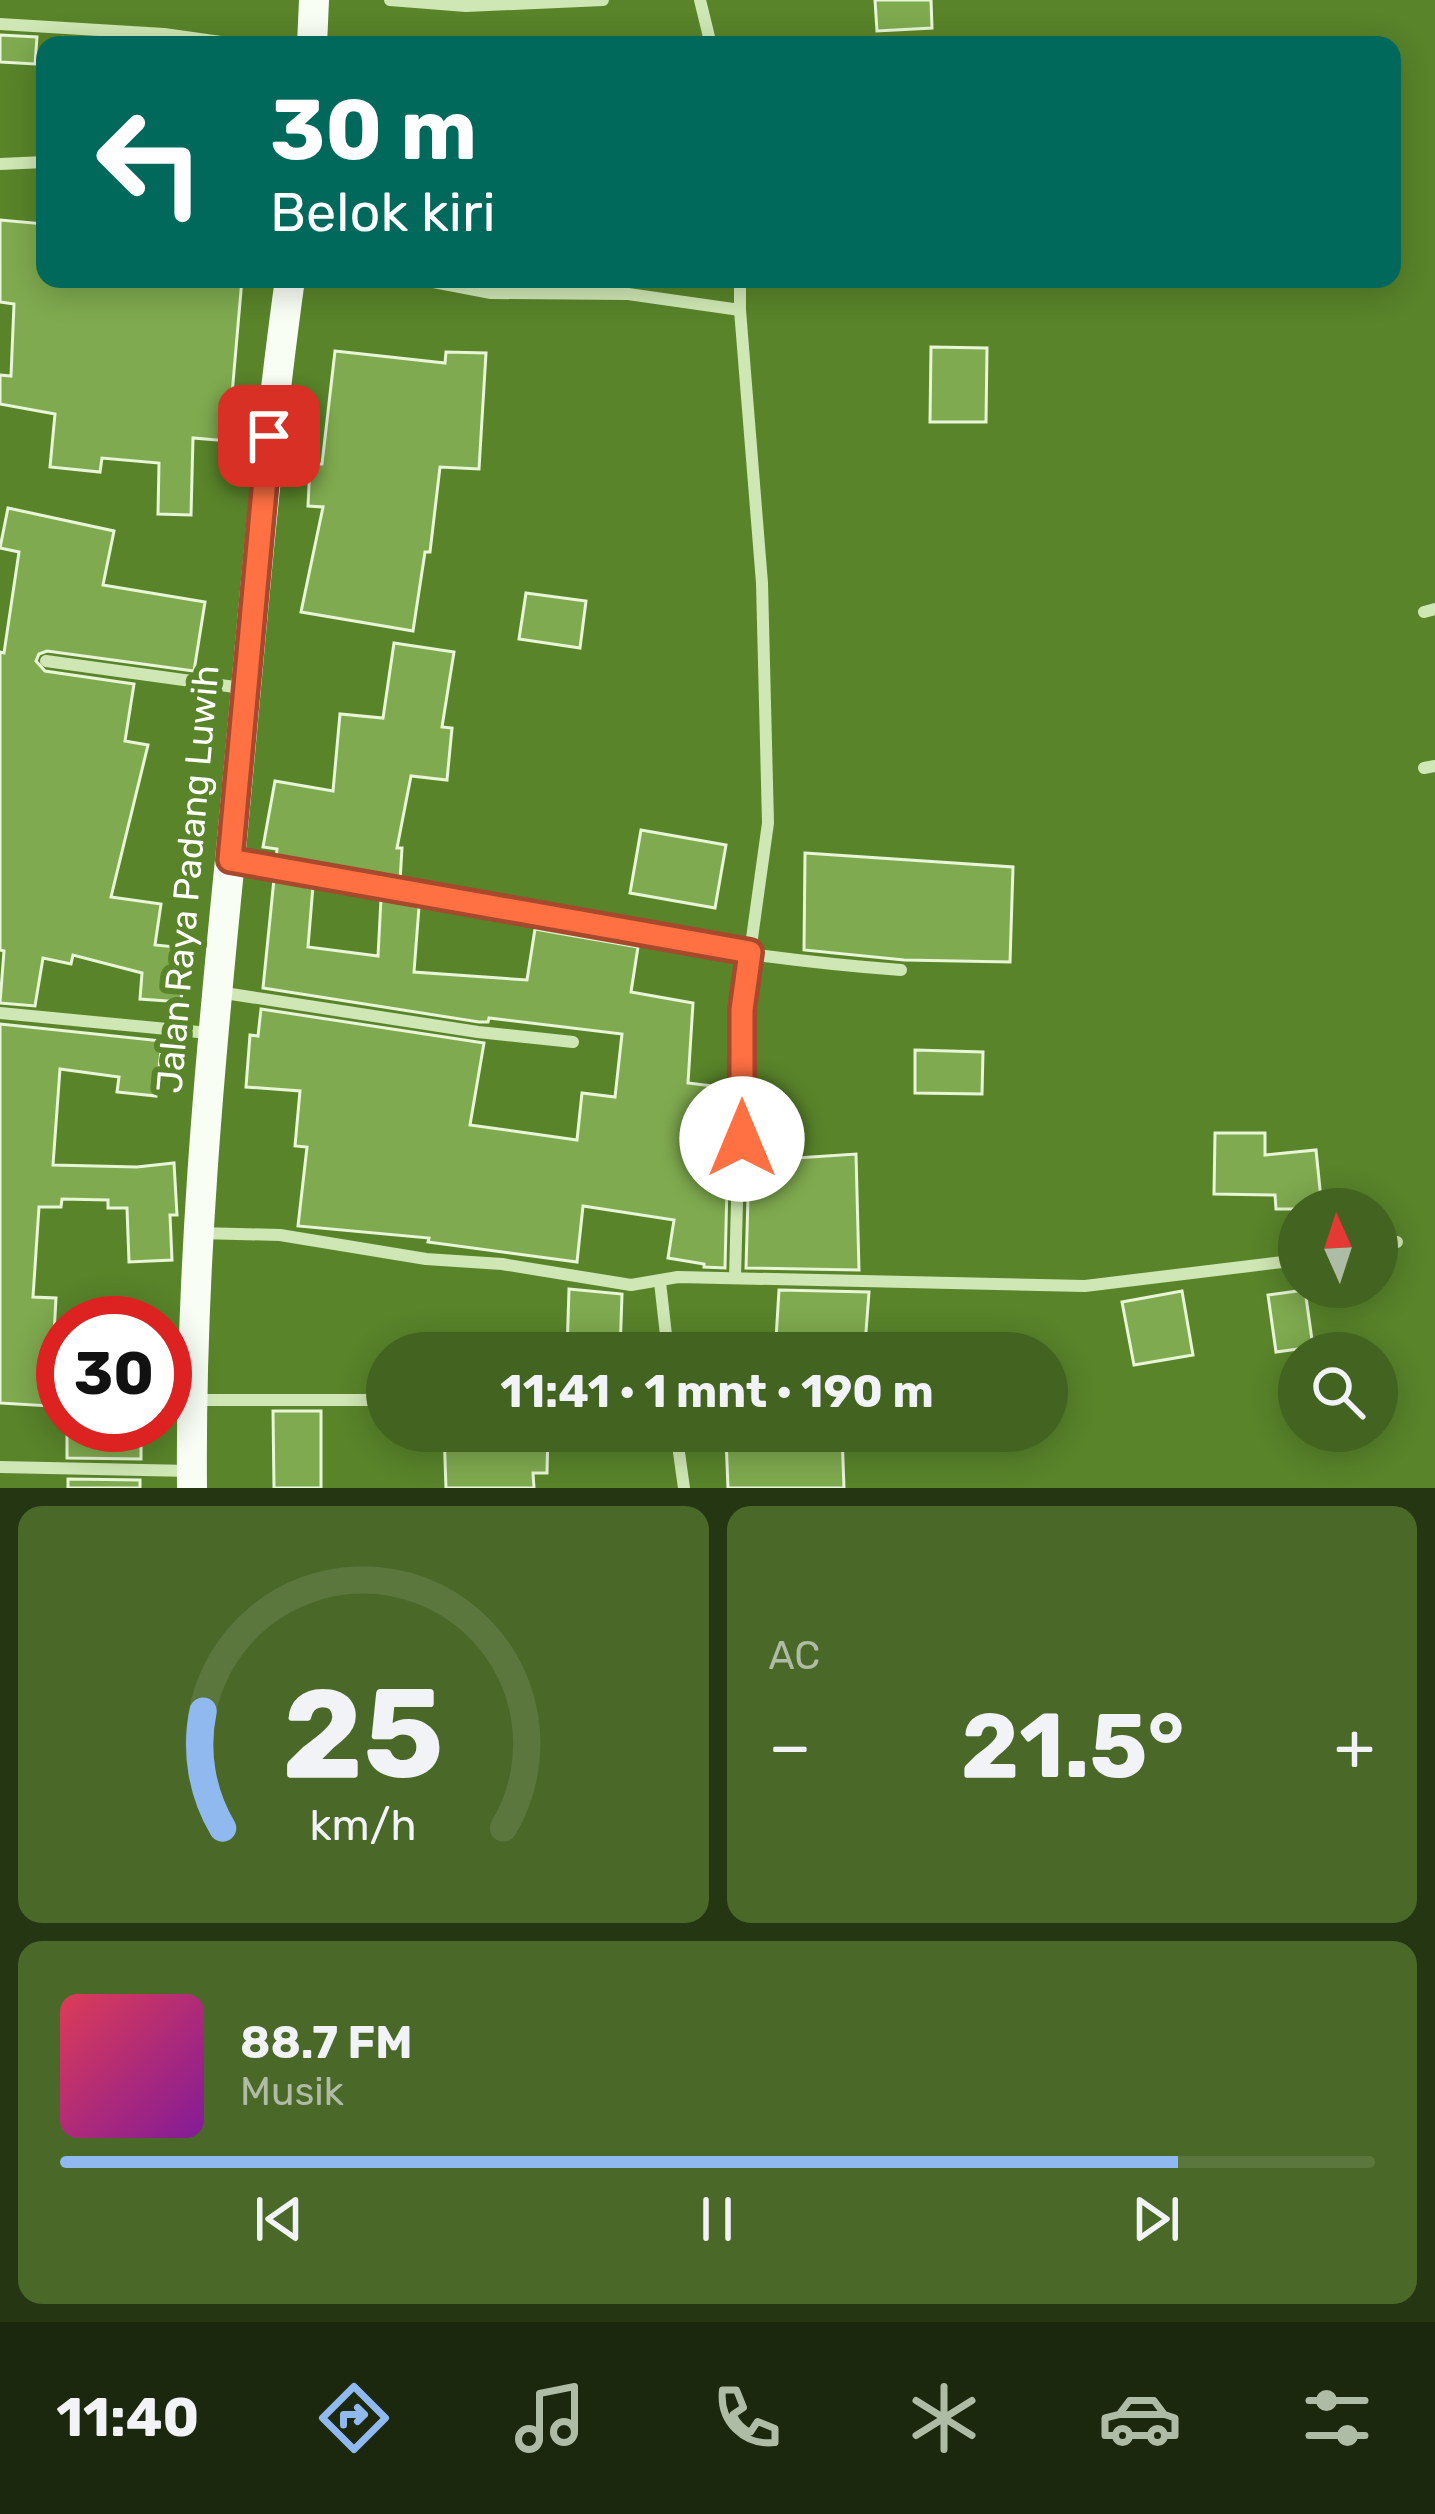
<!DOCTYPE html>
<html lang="id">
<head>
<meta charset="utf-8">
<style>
  :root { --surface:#436320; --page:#4a6929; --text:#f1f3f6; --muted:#afbca5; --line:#5b773e; --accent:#90b9f0 }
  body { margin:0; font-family:Rubik,sans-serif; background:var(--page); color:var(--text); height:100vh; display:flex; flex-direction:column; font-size:45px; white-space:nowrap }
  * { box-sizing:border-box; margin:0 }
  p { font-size:39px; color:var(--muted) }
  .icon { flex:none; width:66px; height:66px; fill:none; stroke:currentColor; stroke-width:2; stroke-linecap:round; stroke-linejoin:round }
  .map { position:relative; height:1488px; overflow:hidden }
  .sheet { display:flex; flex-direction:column; gap:18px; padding:18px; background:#253612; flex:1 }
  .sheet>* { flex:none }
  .guide { position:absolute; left:36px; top:36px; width:1365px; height:252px; border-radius:24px; box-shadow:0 6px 30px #0003; background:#00695c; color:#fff; overflow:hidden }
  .needle { width:78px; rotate:357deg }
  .tools { position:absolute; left:1278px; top:1188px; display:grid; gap:24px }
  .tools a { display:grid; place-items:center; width:120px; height:120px; border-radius:50%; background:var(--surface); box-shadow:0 6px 30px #0003; font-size:60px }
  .speed { position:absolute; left:36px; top:1296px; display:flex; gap:24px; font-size:60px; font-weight:700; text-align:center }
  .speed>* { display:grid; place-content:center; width:156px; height:156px; border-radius:50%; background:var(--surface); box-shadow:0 6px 30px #0003; line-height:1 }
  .speed .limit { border:18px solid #d22; background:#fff; color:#111 }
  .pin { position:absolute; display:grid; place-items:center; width:102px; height:102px; color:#fff; margin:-51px; border-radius:24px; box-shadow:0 6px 18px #0006 }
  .me { position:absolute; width:132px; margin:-66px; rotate:0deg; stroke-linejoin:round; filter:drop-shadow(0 0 9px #0008) }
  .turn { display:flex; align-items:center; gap:42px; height:252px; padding:0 36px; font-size:54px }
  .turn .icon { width:156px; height:156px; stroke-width:2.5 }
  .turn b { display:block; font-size:84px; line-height:102px }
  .big { font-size:90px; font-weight:700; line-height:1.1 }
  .sheet .tile { flex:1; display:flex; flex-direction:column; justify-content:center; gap:18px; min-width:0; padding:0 42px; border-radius:24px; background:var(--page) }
  .sheet .dial { align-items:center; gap:0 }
  .dial svg { height:312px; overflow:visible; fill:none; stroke:var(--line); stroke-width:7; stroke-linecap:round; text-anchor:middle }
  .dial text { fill:var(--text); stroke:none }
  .song { display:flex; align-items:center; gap:36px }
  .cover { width:144px; height:144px; border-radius:18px; background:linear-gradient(135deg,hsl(350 70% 55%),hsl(290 70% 35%)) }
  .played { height:12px; border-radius:6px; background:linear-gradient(90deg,var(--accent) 85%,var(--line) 85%) }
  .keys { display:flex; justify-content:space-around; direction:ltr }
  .heat { display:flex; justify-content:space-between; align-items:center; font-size:66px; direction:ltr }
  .sheet .tiles { flex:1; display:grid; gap:18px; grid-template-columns:1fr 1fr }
  .tile:last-child { grid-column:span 2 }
  .trip { position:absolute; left:366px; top:1332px; width:702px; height:120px; border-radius:60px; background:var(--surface); box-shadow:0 6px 30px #0003; font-weight:700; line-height:120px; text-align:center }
  .dock { display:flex; height:192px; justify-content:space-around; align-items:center; background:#1b280d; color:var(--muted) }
  .dock .icon { width:84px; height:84px }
  .dock .active { color:var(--accent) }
  .dock b { font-size:54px; color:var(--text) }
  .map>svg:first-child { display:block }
  .building { fill:#7faa4f; stroke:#e8f6d7; stroke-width:3 }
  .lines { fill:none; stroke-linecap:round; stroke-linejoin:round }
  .minor { stroke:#cfe7b4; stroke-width:12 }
  .primary { stroke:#f9fef5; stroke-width:30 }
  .route-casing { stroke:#a6492c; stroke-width:30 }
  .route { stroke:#ff7043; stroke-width:21 }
  .labels { text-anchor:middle; stroke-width:12; stroke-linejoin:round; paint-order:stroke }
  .street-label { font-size:36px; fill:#fff; stroke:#59842a }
</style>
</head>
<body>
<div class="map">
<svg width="1435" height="1488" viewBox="0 0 1435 1488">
  <rect width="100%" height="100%" fill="#59842a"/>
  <!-- building -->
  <g class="building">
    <path d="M 875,0 L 931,0 L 932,28 L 877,31 Z"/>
    <path d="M 0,35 L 37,37 L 35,64 L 0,62 Z"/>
    <path d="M 0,220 L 45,224 L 45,279 L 242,279 L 228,441 L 193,438 L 191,515 L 158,514 L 159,463 L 102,458 L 100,472 L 50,467 L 55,414 L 0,404 L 0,375 L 11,376 L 14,304 L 0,302 Z"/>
    <path d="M 931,347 L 987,348 L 986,422 L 930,422 Z"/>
    <path d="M 335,351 L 445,363 L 446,352 L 486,353 L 479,469 L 440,467 L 430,552 L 425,552 L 413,631 L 301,612 L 323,507 L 308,506 L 310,464 L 322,464 Z"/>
    <path d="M 8,508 L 114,531 L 103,585 L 205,602 L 194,671 L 47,651 L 39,654 L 36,661 L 45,671 L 134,684 L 125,741 L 148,745 L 111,897 L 161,904 L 155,945 L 186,948 L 181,1002 L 140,999 L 142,973 L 73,955 L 71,964 L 43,958 L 35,1006 L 0,1003 L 4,951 L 0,950 L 0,652 L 4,653 L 19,552 L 0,548 Z"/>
    <path d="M 526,593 L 586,601 L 580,648 L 519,639 Z"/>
    <path d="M 394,643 L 454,652 L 442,727 L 452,728 L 447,780 L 411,776 L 397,848 L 402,848 L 400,881 L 276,858 L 277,849 L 263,847 L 275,781 L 333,791 L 340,714 L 383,718 Z"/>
    <path d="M 641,830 L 726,845 L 715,908 L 630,893 Z"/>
    <path d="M 805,853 L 1013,867 L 1010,962 L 904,960 L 804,950 Z"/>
    <path d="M 274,879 L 313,886 L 308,947 L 378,956 L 381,899 L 419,907 L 414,972 L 527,980 L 535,929 L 638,947 L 631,992 L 693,1003 L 688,1083 L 729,1088 L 723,1144 L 728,1144 L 725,1268 L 704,1267 L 704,1264 L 668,1258 L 674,1220 L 583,1206 L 577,1262 L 428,1242 L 429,1238 L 298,1226 L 307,1147 L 295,1146 L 300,1091 L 246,1087 L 250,1035 L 258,1036 L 261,1009 L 484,1043 L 470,1125 L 577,1140 L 582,1093 L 615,1097 L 622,1034 L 489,1018 L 488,1022 L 479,1022 L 263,988 Z"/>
    <path d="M 0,1024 L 162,1041 L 156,1096 L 117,1092 L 119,1077 L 60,1069 L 53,1165 L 137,1167 L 174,1163 L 177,1215 L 170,1215 L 172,1260 L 129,1262 L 127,1208 L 108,1208 L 108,1200 L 62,1199 L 61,1207 L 39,1207 L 33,1297 L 56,1298 L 50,1406 L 0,1403 Z"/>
    <path d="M 915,1050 L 983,1052 L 982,1094 L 915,1093 Z"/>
    <path d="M 1215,1133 L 1265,1133 L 1265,1155 L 1316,1150 L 1322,1209 L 1276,1209 L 1275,1195 L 1214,1194 Z"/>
    <path d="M 856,1154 L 859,1270 L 746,1268 L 749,1161 Z"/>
    <path d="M 569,1289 L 622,1294 L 620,1353 L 567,1353 Z"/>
    <path d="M 779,1290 L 869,1292 L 865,1345 L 776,1339 Z"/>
    <path d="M 1305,1290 L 1313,1347 L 1276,1352 L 1268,1295 Z"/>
    <path d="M 1182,1291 L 1193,1355 L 1134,1365 L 1122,1302 Z"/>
    <path d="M 273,1411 L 321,1411 L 321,1488 L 274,1488 Z"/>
    <path d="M 108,1425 L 141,1425 L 141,1459 L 67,1458 L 67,1433 L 108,1433 Z"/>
    <path d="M 444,1431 L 548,1431 L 547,1473 L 533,1473 L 534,1488 L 446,1488 Z"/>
    <path d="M 842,1434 L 844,1488 L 728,1488 L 726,1438 Z"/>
    <path d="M 68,1479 L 140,1480 L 140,1488 L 68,1488 Z"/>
  </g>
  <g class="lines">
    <!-- minor -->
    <g class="minor">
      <path d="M 390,0 L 466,6 L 603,0"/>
      <path d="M 700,0 L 711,45"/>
      <path d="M 0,24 L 164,34 L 242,45"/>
      <path d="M 0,164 L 45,162"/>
      <path d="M 418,279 L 491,293 L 628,294 L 740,310 L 740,279"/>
      <path d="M 1424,612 L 1435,609"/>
      <path d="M 46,661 L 242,688"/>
      <path d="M 1424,768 L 1435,766"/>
      <path d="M 231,860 C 453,900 676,954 901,970"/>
      <path d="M 218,992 L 478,1032 L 573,1042"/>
      <path d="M 0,1013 L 209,1033"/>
      <path d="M 199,1233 L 280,1235 L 426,1259 L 502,1264 L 631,1285 L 678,1277 L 1085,1286 L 1299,1260"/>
      <path d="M 1377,1246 L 1397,1242"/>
      <path d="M 735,1278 L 742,1010 L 768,823 L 762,583 L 740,310"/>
      <path d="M 660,1282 L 668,1353"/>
      <path d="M 194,1400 L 387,1400"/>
      <path d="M 676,1431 L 684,1488"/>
      <path d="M 0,1467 L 191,1471"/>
    </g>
    <!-- primary -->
    <g class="primary">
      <path d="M 312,45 L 314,0"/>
      <path d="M 192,1488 C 190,1278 209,1069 230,860 C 249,666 263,472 290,279"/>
    </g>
  </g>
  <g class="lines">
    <!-- route casing -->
    <g class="route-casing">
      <path id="route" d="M 269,436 L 230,860 L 750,952 L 742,1010 L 742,1139"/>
    </g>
    <!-- route -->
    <use href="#route" class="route"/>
  </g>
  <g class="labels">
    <!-- street labels -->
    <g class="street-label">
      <text transform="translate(187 879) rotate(-85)" y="13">Jalan Raya Padang Luwih</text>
    </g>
  </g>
</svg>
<div class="tools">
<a><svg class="needle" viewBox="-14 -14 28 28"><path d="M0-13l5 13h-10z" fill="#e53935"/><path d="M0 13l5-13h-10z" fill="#afbca5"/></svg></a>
<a><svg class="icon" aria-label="search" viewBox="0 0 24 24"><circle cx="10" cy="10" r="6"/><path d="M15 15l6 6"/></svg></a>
</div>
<div class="speed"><div class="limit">30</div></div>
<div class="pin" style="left:269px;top:436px;background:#d93025"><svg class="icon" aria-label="arrive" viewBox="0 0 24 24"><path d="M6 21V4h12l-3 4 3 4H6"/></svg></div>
<svg class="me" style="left:742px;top:1139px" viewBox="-20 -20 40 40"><circle r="19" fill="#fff"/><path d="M0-13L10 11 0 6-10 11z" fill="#ff7043"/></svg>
<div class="trip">11:41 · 1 mnt · 190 m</div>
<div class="guide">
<div class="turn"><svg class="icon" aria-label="left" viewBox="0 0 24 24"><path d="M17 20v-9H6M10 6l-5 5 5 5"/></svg><div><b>30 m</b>Belok kiri</div></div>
</div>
</div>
<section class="sheet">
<div class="tiles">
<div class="tile dial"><svg viewBox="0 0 100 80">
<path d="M14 69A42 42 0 1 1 86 69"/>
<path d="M14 69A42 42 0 0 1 9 39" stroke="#90b9f0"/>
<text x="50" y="56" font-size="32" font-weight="700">25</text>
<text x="50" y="72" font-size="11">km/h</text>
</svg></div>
<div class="tile"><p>AC</p>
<div class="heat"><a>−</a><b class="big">21.5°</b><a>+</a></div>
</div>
<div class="tile">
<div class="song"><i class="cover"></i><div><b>88.7 FM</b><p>Musik</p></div></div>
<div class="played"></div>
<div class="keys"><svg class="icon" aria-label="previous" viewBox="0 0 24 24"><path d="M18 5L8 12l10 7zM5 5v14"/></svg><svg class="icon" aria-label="pause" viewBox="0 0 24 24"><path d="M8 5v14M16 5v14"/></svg><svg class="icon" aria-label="next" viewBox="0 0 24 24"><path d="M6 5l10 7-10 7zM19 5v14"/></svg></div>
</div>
</div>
</section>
<nav class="dock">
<b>11:40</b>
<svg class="icon active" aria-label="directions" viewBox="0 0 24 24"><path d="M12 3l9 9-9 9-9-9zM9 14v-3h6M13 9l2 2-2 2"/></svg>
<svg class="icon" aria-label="music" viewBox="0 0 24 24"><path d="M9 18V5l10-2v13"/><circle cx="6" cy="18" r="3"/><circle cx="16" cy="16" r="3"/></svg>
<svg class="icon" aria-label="phone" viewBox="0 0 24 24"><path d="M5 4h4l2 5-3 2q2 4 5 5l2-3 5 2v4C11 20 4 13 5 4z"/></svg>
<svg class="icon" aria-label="climate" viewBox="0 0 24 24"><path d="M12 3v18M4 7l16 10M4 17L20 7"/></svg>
<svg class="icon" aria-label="car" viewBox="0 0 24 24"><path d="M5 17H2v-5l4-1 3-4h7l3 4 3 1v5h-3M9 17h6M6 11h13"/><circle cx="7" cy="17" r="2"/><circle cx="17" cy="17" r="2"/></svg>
<svg class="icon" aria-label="filters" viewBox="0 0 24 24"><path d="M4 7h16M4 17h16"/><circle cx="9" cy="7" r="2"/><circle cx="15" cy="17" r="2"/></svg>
</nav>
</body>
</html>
